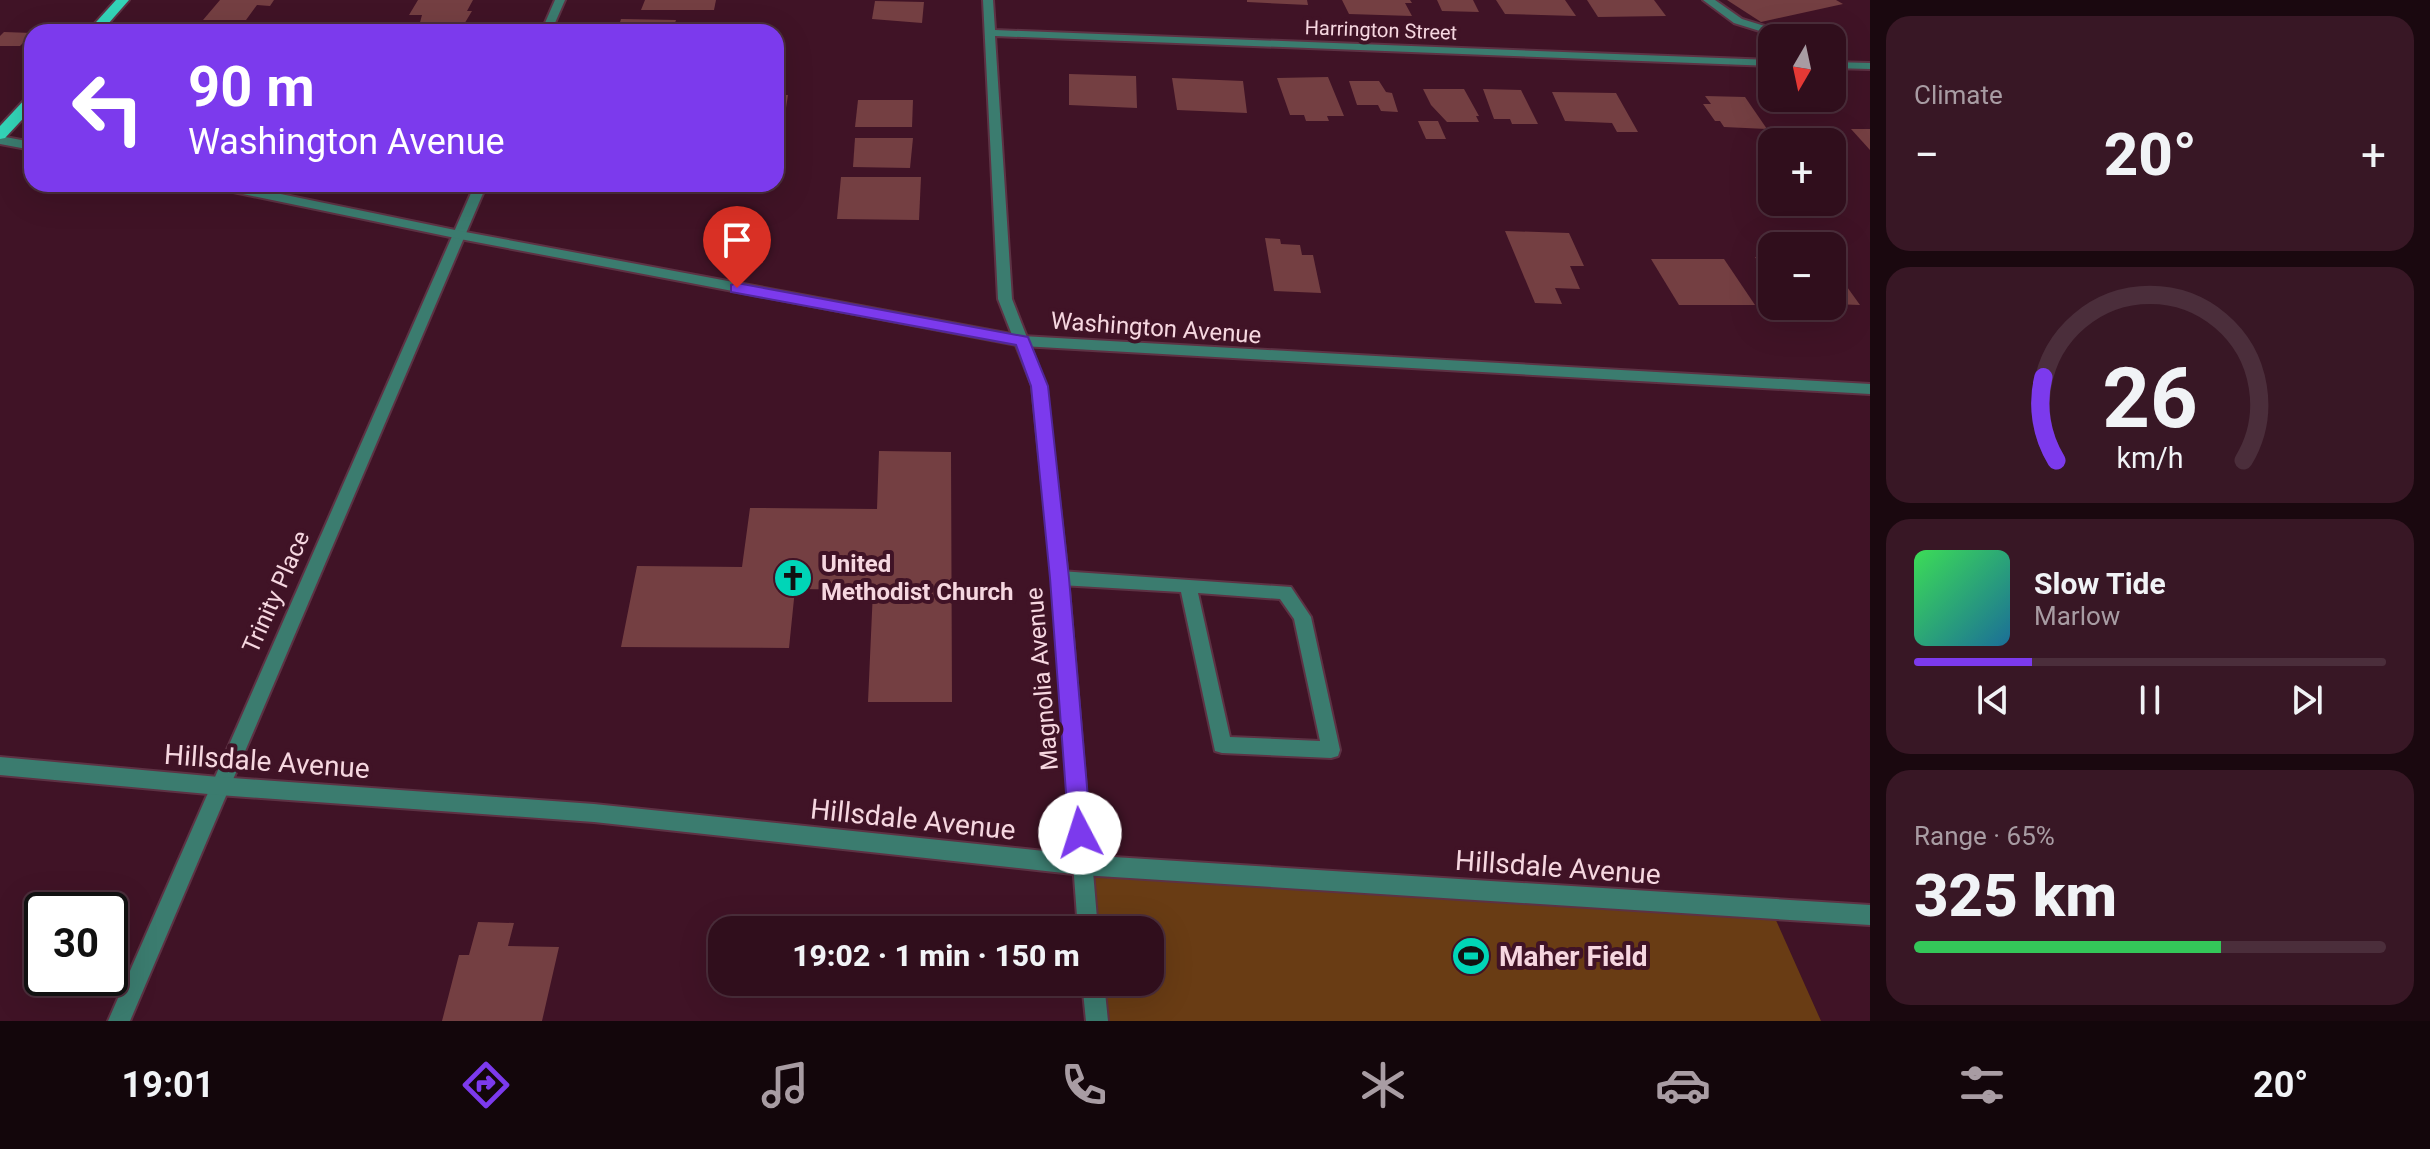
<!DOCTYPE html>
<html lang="en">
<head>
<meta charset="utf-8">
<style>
  :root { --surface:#300e1c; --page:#381725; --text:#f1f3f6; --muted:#a89ca3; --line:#4b2e3b; --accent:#7c3aed }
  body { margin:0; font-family:Roboto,sans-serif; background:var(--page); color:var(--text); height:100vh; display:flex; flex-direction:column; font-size:30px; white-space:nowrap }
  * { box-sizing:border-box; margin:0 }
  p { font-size:26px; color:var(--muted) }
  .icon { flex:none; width:44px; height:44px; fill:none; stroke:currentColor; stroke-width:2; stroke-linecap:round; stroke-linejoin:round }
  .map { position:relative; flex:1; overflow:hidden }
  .panel { display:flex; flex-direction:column; gap:16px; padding:16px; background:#1a080f; width:560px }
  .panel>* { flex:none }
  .guide { position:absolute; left:24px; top:24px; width:760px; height:168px; border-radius:24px; box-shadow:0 8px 32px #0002,0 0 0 2px var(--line); background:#7c3aed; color:#fff; overflow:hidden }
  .needle { width:52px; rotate:189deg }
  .controls { position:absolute; left:1758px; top:24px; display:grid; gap:16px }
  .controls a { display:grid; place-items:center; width:88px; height:88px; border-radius:16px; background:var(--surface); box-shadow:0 8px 32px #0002,0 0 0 2px var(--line); font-size:40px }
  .speed { position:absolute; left:24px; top:892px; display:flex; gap:16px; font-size:40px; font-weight:700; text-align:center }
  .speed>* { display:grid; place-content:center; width:104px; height:104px; border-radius:50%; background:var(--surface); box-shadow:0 8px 32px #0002,0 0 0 2px var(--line); line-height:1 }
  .speed .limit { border:4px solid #111; border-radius:12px; background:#fff; color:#111 }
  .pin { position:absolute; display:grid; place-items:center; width:68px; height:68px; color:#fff; margin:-82px -34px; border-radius:50% 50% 50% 0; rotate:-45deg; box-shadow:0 0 8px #0007 }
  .pin .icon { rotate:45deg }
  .me { position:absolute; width:88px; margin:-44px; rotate:355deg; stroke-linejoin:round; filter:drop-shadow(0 0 6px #0008) }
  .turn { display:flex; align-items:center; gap:28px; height:168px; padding:0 32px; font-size:36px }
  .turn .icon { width:104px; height:104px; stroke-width:2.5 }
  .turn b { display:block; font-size:56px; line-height:68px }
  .big { font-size:60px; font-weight:800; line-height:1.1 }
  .panel .tile { flex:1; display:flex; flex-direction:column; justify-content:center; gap:12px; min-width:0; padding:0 28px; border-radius:24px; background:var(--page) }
  .panel .dial { align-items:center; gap:0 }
  .dial svg { height:208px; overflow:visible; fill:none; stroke:var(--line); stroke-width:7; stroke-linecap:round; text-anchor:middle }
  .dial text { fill:var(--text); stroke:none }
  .song { display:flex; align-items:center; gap:24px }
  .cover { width:96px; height:96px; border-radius:12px; background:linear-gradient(135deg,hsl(130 70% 55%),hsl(200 70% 35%)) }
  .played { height:8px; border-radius:4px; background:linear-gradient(90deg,var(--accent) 25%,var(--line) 25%) }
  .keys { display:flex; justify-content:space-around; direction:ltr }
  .heat { display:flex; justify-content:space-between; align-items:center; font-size:44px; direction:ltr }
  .charge { height:12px; border-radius:6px; background:linear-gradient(90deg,#34c759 65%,var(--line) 0) }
  .trip { position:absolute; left:708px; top:916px; width:456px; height:80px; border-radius:24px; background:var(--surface); box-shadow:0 8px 32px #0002,0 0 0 2px var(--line); font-weight:800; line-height:80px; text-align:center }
  .menu { display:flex; height:128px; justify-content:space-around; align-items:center; background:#13060b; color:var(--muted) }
  .menu .icon { width:56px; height:56px }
  .menu .on { color:var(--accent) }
  .menu b { font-size:36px; color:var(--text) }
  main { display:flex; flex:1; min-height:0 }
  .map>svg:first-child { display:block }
  .green { fill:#693c14 }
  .building { fill:#743f42 }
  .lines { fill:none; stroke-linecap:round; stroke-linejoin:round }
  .service-casing { stroke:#5d3244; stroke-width:4 }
  .minor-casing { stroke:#5d3244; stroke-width:4 }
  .tertiary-casing { stroke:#5d3244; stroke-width:4 }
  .primary-casing { stroke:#5d3244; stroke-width:4 }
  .service { fill:#3b7c6f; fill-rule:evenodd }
  .minor { fill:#3b7c6f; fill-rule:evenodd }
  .tertiary { fill:#3b7c6f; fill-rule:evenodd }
  .primary { fill:#33d4b8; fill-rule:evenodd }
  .route { fill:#7c3aed; stroke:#51269a; stroke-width:2 }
  .labels { text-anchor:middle; stroke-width:8; stroke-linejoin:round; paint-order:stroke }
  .far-street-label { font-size:20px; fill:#f6d7e0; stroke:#401326 }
  .street-label { font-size:24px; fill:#f6d7e0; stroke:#401326 }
  .poi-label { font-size:24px; font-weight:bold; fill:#f6d7e0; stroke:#401326; text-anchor:start }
  .near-street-label { font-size:28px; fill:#f6d7e0; stroke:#401326 }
  .near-poi-label { font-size:28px; font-weight:bold; fill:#f6d7e0; stroke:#401326; text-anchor:start }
</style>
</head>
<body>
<main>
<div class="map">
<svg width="1870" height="1021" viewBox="0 0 1870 1021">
  <rect width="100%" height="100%" fill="#401326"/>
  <!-- green -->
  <path class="green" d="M 1082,865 L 1771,909 L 1821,1021 L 1096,1021 L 1093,982 L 1150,982 L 1150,930 L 1088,930 Z"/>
  <!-- building -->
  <g class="building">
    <path d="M 220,0 L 274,0 L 270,6 L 257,5 L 246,20 L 203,20 Z"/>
    <path d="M 418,0 L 473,0 L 467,11 L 472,11 L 463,26 L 419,26 L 422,15 L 409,15 Z"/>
    <path d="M 645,0 L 716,0 L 714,10 L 641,10 Z"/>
    <path d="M 1247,0 L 1307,0 L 1308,5 L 1247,2 Z"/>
    <path d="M 1342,0 L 1410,0 L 1412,3 L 1405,3 L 1412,16 L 1349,14 Z"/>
    <path d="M 1437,0 L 1473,0 L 1479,12 L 1442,11 Z"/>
    <path d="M 1496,0 L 1565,0 L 1576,16 L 1505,14 Z"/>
    <path d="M 1587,0 L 1654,0 L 1666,16 L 1598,17 Z"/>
    <path d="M 1727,0 L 1836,0 L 1843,4 L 1761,22 Z"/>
    <path d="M 875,1 L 924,2 L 922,23 L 872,19 Z"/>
    <path d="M 621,19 L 676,20 L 672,32 L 617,32 Z"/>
    <path d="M 4,32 L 32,33 L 32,34 L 20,46 L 0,46 L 0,36 Z"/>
    <path d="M 1069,74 L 1136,76 L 1137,108 L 1069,105 Z"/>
    <path d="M 1328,77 L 1344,116 L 1327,116 L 1329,121 L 1306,121 L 1304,115 L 1290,115 L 1277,78 Z"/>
    <path d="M 1172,78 L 1243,81 L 1247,113 L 1177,110 Z"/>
    <path d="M 1349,81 L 1379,81 L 1386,92 L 1392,93 L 1398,112 L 1381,111 L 1378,105 L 1357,105 Z"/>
    <path d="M 1423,89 L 1464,89 L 1479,116 L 1476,116 L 1479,122 L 1447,122 L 1431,105 Z"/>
    <path d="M 1483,89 L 1521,90 L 1538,124 L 1512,124 L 1510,119 L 1494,119 Z"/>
    <path d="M 1552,92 L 1616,93 L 1638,132 L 1617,132 L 1612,123 L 1565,121 Z"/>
    <path d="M 776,95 L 788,95 L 785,114 L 776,114 Z"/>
    <path d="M 1705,96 L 1745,97 L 1767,129 L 1724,127 L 1720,121 L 1715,121 L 1703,104 L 1711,104 Z"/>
    <path d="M 858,100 L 913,100 L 912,127 L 855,127 Z"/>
    <path d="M 1418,121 L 1438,121 L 1446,139 L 1426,139 Z"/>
    <path d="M 1851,129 L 1870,129 L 1870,150 Z"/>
    <path d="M 855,138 L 913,138 L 910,168 L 853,167 Z"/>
    <path d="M 841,177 L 921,177 L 919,220 L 837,219 Z"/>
    <path d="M 1505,231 L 1569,233 L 1584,266 L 1570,266 L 1580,289 L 1555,288 L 1562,304 L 1535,303 Z"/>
    <path d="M 1265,238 L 1280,239 L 1281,244 L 1300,245 L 1302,255 L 1313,255 L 1321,293 L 1274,291 Z"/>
    <path d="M 1755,257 L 1772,257 L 1772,283 Z"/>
    <path d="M 1651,259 L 1724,259 L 1755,305 L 1679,305 Z"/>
    <path d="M 1832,266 L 1860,305 L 1832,304 Z"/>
    <path d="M 879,451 L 951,452 L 952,702 L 868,702 L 873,590 L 795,589 L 789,648 L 621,647 L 637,566 L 742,567 L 750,508 L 877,509 Z"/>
    <path d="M 478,922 L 514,923 L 508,946 L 559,947 L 542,1021 L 442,1021 L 459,955 L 469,955 Z"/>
  </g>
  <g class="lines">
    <!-- service casing -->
    <g class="service-casing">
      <g id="service">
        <path d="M 1703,0 L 1715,0 L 1742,19 L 1771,28 L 1779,38 L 1770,40 L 1763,32 L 1734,23 Z"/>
        <path d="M 1060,571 L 1291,587 L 1311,617 L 1340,750 L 1338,756 L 1331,758 L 1222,753 L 1215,751 L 1181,592 L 1060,585 L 1054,583 L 1052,578 L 1054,573 ZM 1198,593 L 1280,599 L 1294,619 L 1320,741 L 1230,737 Z"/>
      </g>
    </g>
    <!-- minor casing -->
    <g class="minor-casing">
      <g id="minor">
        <path d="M 555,0 L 565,0 L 551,32 L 541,32 Z"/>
        <path d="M 983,0 L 993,0 L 995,30 L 1772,60 L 1772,66 L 995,36 L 1012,299 L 1046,386 L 1068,578 L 1098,930 L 1078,930 L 1052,578 L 1032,386 L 998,299 Z"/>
        <path d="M 1832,62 L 1870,63 L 1870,69 L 1832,68 Z"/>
        <path d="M 475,184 L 487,184 L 130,1021 L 108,1021 Z"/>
        <path d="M 1082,982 L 1104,982 L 1108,1021 L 1086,1021 Z"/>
      </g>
    </g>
    <!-- tertiary casing -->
    <g class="tertiary-casing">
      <g id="tertiary">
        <path d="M 0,136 L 32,142 L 32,150 L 0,144 Z"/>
        <path d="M 208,184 L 232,184 L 460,231 L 1022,336 L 1870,384 L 1870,394 L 1022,346 L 460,239 L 214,188 Z"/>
        <path d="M 0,757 L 219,777 L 594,804 L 1082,855 L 1870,905 L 1870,925 L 1082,875 L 594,822 L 219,795 L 0,775 Z"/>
      </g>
    </g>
    <!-- primary casing -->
    <g class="primary-casing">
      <g id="primary">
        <path d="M 116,0 L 129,0 L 101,32 L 87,32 Z"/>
        <path d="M 32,96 L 32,109 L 5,138 L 0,139 L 0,126 L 27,97 Z"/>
      </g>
    </g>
    <!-- service -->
    <use href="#service" class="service"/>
    <!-- minor -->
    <use href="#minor" class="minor"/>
    <!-- tertiary -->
    <use href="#tertiary" class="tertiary"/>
    <!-- primary -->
    <use href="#primary" class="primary"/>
  </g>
  <!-- route -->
  <path class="route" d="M 737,283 L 1028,337 L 1048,386 L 1069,578 L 1091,833 L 1088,840 L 1080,843 L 1072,840 L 1069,833 L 1050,578 L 1031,386 L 1016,345 L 731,292 L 731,285 Z"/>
  <!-- icons -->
  <defs>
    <g id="church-disc" transform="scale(2)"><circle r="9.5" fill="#00d5b7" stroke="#401326"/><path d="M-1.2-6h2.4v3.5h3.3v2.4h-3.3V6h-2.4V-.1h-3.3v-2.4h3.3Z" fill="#111"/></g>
    <g id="stadium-disc" transform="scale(2)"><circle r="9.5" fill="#00d5b7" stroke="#401326"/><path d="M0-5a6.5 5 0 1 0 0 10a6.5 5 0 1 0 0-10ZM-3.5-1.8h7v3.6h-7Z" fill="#111"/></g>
  </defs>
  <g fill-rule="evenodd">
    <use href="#church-disc" x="793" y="578"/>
    <use href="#stadium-disc" x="1471" y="956"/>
  </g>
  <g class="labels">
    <!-- far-street labels -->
    <g class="far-street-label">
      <text transform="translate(1381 30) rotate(2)" y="7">Harrington Street</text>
    </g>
    <!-- street labels -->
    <g class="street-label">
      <text transform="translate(1156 328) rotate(4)" y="8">Washington Avenue</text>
      <text transform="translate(276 592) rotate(-66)" y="8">Trinity Place</text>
      <text transform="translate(1042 679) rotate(-95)" y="8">Magnolia Avenue</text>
    </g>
    <!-- poi labels -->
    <g class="poi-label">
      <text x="821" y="572">United<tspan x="821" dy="28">Methodist Church</tspan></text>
    </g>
    <!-- near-street labels -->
    <g class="near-street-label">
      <text transform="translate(267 761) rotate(4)" y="10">Hillsdale Avenue</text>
      <text transform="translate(913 819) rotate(6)" y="10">Hillsdale Avenue</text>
      <text transform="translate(1558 867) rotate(4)" y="10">Hillsdale Avenue</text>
    </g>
    <!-- near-poi labels -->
    <g class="near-poi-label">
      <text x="1499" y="966">Maher Field</text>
    </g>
  </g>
</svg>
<div class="controls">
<a><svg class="needle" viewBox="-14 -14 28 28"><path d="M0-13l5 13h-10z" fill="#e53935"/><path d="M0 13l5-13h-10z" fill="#a89ca3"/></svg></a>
<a>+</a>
<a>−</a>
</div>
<div class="speed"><div class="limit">30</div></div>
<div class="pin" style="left:737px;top:288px;background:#d93025"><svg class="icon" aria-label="arrive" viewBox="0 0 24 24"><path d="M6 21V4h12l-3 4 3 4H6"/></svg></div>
<svg class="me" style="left:1080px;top:833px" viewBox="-20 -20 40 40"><circle r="19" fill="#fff"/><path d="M0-13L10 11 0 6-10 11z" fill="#7c3aed"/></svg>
<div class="trip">19:02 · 1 min · 150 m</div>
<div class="guide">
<div class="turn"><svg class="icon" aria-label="left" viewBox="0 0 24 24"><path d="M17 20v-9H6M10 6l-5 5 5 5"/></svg><div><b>90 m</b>Washington Avenue</div></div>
</div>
</div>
<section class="panel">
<div class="tile"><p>Climate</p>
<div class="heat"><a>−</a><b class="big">20°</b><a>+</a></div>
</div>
<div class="tile dial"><svg viewBox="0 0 100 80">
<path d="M14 69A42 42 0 1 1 86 69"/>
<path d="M14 69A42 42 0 0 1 9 37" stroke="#7c3aed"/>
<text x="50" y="56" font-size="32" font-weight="700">26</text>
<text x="50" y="72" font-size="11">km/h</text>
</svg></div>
<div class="tile">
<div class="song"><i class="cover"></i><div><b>Slow Tide</b><p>Marlow</p></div></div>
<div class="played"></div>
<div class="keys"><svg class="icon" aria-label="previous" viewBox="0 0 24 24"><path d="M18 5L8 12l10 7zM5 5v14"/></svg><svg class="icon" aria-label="pause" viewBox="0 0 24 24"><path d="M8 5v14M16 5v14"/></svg><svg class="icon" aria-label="next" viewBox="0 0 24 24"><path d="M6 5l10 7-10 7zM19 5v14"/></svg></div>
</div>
<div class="tile"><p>Range · 65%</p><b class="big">325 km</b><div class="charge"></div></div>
</section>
</main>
<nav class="menu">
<b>19:01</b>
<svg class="icon on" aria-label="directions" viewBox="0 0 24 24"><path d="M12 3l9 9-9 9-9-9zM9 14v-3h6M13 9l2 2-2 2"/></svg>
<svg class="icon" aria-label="music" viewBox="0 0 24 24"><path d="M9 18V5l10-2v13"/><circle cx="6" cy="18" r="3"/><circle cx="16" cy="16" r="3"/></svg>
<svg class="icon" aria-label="phone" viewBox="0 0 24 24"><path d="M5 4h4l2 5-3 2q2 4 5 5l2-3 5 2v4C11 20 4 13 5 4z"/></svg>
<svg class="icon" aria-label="climate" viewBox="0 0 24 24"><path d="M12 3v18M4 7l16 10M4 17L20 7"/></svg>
<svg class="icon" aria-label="car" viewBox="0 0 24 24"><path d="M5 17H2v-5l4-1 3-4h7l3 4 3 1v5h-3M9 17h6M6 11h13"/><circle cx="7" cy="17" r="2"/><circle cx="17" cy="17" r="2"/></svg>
<svg class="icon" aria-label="filters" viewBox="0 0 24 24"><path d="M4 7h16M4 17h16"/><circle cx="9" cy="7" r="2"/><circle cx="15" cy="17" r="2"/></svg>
<b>20°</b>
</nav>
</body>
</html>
